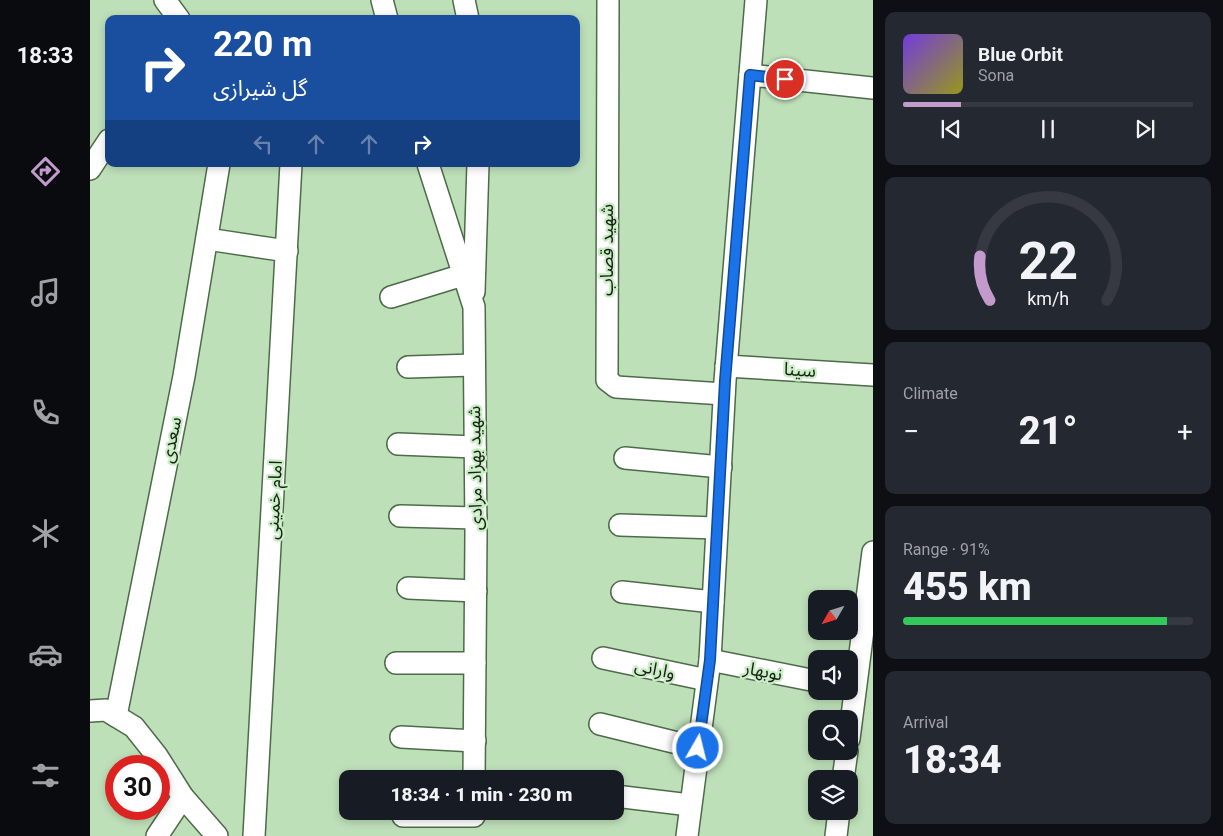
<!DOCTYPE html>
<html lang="en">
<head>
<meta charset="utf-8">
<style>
  :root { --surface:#171b24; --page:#242831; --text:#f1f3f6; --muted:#9ea1a6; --line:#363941; --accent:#c29acc }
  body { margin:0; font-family:Roboto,"Noto Sans Arabic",sans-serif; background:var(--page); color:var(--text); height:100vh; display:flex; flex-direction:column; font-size:19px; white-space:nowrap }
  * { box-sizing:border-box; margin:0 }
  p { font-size:16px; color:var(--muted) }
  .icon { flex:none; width:28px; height:28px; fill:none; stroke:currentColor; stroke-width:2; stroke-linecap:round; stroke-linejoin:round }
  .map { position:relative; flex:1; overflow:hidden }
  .drawer { display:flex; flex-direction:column; gap:12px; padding:12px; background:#0d0f14; width:350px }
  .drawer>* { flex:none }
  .banner { position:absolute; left:15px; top:15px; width:475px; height:152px; border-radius:10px; box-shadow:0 2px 8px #0003; background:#1a4fa0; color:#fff; overflow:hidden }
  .needle { width:32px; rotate:231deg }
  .tools { position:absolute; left:718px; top:590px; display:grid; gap:10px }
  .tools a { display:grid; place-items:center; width:50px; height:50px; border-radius:10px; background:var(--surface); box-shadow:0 2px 8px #0003; font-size:25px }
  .speed { position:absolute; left:15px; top:755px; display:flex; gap:10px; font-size:25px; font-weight:700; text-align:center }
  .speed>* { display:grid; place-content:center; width:65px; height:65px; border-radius:50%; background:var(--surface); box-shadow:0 2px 8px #0003; line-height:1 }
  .speed .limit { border:8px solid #d22; background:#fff; color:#111 }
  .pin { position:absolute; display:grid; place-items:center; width:42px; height:42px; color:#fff; margin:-21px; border:2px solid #fff; border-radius:50%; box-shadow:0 1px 5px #0007 }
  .me { position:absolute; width:55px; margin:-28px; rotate:8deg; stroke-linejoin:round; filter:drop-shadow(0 0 4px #0008) }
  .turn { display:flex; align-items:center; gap:18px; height:105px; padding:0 25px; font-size:22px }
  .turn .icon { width:65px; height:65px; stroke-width:2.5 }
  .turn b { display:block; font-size:35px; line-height:42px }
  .lanes { display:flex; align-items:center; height:48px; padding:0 25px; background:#0003; justify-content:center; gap:25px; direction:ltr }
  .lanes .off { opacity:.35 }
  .big { font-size:38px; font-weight:800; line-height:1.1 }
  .drawer .card { flex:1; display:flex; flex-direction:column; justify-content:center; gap:8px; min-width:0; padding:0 18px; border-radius:10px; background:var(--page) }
  .drawer .dial { align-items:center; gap:0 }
  .dial svg { height:130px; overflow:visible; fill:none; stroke:var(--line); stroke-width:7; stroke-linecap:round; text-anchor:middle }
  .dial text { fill:var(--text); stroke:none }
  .song { display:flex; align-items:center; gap:15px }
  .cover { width:60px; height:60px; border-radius:8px; background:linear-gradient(135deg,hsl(260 70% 55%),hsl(60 70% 35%)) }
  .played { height:5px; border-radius:2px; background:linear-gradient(90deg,var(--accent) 20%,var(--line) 20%) }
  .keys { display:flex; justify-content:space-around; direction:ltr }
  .heat { display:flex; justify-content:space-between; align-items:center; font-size:28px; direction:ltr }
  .charge { height:8px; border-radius:4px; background:linear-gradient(90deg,#34c759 91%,var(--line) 0) }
  .trip { position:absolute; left:249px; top:770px; width:285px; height:50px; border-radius:10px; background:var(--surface); box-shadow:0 2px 8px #0003; font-weight:800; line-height:50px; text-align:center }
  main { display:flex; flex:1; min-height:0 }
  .dock { display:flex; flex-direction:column; width:90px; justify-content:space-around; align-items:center; background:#090b0e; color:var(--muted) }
  .dock .icon { width:35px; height:35px }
  .dock .selected { color:var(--accent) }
  .dock b { font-size:22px; color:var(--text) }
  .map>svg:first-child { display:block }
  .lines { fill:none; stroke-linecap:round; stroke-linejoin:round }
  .street-casing { stroke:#4d6b49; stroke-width:24 }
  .street { stroke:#fff; stroke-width:21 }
  .route-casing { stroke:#114b97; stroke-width:12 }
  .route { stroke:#1a73e8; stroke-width:9 }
  .labels { text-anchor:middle; stroke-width:4.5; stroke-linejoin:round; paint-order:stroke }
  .street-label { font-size:18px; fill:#152113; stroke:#cbedc6 }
</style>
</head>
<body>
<main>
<nav class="dock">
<b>18:33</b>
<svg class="icon selected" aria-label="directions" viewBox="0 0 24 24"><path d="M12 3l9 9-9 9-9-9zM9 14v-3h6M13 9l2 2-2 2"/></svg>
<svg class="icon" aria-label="music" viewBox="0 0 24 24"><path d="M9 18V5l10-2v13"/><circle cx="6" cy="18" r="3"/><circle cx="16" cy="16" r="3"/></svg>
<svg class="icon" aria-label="phone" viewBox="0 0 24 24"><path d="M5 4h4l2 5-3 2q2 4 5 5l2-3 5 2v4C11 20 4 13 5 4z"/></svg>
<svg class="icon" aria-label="climate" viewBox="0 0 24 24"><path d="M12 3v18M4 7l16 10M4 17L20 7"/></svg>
<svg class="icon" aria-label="car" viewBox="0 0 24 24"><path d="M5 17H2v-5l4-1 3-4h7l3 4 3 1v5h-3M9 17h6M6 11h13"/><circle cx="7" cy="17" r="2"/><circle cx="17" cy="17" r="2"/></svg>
<svg class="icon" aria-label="filters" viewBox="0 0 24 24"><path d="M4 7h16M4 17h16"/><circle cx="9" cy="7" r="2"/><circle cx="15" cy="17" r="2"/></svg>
</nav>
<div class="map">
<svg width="783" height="836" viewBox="0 0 783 836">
  <rect width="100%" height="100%" fill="#bee0b9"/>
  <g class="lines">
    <!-- street casing -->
    <g class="street-casing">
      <g id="street">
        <path d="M 75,0 L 89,19"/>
        <path d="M 292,0 L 297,19"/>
        <path d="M 374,0 L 378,19"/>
        <path d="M 518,0 L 517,380 L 526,387 L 634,394"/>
        <path d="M 660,75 L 783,88"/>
        <path d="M 338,164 L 384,307 L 386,534 L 384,779"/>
        <path d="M 0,169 L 19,140"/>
        <path d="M 117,239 L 197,251"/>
        <path d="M 384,292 L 388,164"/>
        <path d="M 301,297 L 373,275"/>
        <path d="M 636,366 L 783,375"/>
        <path d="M 318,367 L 384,365"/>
        <path d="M 308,444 L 385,447"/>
        <path d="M 535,458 L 631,467"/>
        <path d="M 310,516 L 386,518"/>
        <path d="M 530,525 L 627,528"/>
        <path d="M 318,588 L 386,591"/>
        <path d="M 532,592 L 623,602"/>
        <path d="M 513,658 L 617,680"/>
        <path d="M 620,660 L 726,681"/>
        <path d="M 306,663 L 385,663"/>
        <path d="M 0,711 L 16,710 L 44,727 L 67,756 L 93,797 L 127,836"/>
        <path d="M 26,716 L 94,376 L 129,164"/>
        <path d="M 510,724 L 608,748"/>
        <path d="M 311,737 L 385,741"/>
        <path d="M 759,739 L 783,552"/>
        <path d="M 753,779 L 757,751"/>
        <path d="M 525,796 L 600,805"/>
        <path d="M 313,816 L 384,816"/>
        <path d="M 67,836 L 93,797"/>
        <path d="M 164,836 L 201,164"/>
        <path d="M 597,836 L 620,660 L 635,381 L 666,0"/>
        <path d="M 746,836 L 749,811"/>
      </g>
    </g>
    <!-- street -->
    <use href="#street" class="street"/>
  </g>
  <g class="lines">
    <!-- route casing -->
    <g class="route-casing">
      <path id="route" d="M 608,748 L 620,660 L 635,381 L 660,75 L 695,79"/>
    </g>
    <!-- route -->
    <use href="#route" class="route"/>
  </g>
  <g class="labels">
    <!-- street labels -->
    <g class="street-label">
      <text transform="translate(517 250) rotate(-90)" y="6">شهید قصاب</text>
      <text transform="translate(710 370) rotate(4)" y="6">سینا</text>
      <text transform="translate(81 440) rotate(-79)" y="6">سعدی</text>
      <text transform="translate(385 468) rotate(-91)" y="6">شهید بهزاد مرادی</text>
      <text transform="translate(184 500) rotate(-87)" y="6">امام خمینی</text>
      <text transform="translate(565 669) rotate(12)" y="6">وارانی</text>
      <text transform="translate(673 671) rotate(11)" y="6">نوبهار</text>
    </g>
  </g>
</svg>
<div class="tools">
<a><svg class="needle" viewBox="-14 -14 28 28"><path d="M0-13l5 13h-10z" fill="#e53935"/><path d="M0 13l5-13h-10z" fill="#9ea1a6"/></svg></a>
<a><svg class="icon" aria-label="sound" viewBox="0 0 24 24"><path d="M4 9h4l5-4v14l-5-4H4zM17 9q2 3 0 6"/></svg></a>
<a><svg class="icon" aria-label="search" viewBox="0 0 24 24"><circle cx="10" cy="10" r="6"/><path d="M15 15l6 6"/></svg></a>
<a><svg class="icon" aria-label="layers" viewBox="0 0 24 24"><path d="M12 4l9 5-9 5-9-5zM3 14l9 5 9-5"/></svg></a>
</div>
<div class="speed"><div class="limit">30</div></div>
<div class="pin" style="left:695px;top:79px;background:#d93025"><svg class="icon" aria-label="arrive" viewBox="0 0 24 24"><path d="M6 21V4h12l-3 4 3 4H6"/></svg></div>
<svg class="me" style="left:608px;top:748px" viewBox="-20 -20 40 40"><circle r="17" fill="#1a73e8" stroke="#fff" stroke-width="3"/><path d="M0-11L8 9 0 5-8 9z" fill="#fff"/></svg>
<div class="trip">18:34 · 1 min · 230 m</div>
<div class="banner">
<div class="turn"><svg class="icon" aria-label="right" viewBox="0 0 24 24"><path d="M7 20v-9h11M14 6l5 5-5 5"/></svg><div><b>220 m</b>گل شیرازی</div></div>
<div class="lanes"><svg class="icon off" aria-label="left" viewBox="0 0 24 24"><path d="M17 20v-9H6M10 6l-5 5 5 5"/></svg><svg class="icon off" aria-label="ahead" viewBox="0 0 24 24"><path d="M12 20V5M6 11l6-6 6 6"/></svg><svg class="icon off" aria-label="ahead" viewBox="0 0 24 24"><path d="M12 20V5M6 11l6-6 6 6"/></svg><svg class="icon" aria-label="right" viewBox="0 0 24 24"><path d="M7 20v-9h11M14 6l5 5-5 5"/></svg></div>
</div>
</div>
<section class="drawer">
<div class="card">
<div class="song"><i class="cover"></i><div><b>Blue Orbit</b><p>Sona</p></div></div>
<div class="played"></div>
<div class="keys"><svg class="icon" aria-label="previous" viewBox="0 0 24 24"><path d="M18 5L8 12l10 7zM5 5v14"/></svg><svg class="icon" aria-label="pause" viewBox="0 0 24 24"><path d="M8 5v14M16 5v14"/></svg><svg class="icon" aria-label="next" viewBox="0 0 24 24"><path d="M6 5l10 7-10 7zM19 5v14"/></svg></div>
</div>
<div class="card dial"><svg viewBox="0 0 100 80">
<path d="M14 69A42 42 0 1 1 86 69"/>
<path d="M14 69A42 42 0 0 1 8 42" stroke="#c29acc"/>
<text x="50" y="56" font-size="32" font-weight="700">22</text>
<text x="50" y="72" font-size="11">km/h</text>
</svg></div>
<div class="card"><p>Climate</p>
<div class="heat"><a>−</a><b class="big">21°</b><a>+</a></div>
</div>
<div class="card"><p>Range · 91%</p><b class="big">455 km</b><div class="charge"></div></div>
<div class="card"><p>Arrival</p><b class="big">18:34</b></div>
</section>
</main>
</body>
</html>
